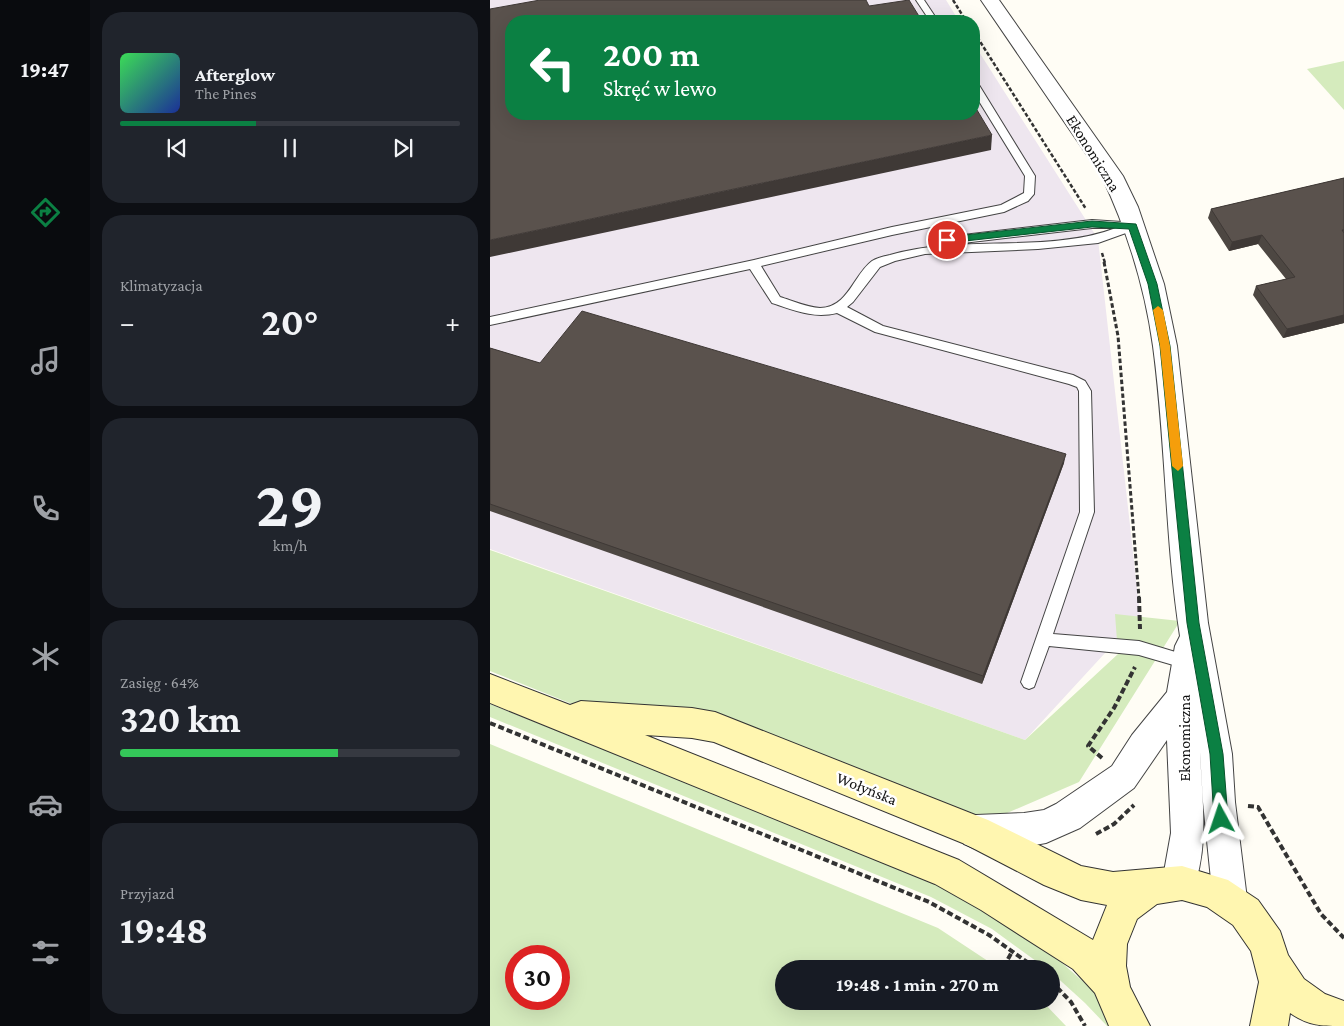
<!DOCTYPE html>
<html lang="pl">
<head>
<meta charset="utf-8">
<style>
  :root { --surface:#171b24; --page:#20242c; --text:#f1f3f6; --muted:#9ea1a6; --line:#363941; --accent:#0b8043 }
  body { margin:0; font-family:"Crimson Pro",serif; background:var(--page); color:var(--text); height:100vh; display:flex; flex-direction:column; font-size:19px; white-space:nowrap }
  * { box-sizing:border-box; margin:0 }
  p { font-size:16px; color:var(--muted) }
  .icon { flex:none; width:28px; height:28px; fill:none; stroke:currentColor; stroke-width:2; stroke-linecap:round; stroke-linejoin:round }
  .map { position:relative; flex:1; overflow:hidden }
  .sheet { display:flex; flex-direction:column; gap:12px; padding:12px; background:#0d0f14; width:400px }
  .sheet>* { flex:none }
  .top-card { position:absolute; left:15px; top:15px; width:475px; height:105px; border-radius:20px; box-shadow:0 5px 20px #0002; background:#0b8043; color:#fff; overflow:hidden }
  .speed { position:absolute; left:15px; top:945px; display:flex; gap:10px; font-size:25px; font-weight:700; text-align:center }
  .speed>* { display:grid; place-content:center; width:65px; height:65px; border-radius:50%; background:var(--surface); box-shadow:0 5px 20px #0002; line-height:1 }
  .speed .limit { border:8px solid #d22; background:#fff; color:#111 }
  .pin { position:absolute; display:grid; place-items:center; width:42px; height:42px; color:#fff; margin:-21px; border:2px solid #fff; border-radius:50%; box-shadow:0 1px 5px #0007 }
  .me { position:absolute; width:55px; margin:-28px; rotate:355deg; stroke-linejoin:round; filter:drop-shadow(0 0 4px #0008) }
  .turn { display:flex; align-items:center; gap:18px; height:105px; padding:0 15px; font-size:22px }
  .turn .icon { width:65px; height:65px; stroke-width:2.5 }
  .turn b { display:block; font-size:35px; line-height:42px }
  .big { font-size:38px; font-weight:700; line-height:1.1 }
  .sheet .card { flex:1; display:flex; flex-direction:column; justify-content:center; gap:8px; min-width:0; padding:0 18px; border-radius:20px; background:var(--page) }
  .sheet .dial { align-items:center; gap:0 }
  .dial b { font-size:65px; line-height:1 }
  .song { display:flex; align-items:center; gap:15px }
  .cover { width:60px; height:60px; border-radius:8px; background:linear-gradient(135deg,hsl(130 70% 55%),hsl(230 70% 35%)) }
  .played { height:5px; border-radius:2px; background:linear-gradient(90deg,var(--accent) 40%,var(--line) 40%) }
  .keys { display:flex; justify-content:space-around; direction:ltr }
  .heat { display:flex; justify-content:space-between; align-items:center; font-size:28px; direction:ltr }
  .charge { height:8px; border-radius:4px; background:linear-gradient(90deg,#34c759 64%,var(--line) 0) }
  .trip { position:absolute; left:285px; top:960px; width:285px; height:50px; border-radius:25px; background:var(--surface); box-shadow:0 5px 20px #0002; font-weight:700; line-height:50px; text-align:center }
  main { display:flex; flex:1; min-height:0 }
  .menu { display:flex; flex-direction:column; width:90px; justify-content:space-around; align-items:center; background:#090b0e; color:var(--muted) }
  .menu .icon { width:35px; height:35px }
  .menu .active { color:var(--accent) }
  .menu b { font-size:22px; color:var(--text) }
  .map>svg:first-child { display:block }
  .industrial { fill:#eee6ef }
  .green { fill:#d5ebbd; fill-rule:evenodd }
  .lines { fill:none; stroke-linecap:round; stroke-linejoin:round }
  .lane-casing { stroke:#444; stroke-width:2 }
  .street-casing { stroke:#444; stroke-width:2 }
  .secondary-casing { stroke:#333; stroke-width:2 }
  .path-far2 { stroke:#333; stroke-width:2.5; stroke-dasharray:4 2; stroke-linecap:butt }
  .path-far1 { stroke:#333; stroke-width:3; stroke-dasharray:4.5 2.5; stroke-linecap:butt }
  .path { stroke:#333; stroke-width:4; stroke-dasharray:6 3; stroke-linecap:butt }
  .lane { fill:#fff; fill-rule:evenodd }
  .street { fill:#fff; fill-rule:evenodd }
  .secondary { fill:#fff6b0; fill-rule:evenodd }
  .wall { fill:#4d4742 }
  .shaded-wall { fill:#3f3936 }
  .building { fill:#5a524d; stroke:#3f3936 }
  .route { fill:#0b8043; stroke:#07532c }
  .slow { fill:#f59e0b }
  .labels { text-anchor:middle; stroke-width:5; stroke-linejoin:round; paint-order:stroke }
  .street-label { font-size:16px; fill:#111; stroke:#fff }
</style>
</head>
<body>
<main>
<nav class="menu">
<b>19:47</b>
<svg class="icon active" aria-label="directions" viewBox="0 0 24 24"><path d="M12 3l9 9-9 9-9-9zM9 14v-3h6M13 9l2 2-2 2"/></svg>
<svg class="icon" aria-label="music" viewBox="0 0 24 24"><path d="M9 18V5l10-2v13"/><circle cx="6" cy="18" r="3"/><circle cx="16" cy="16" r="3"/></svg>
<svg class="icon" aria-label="phone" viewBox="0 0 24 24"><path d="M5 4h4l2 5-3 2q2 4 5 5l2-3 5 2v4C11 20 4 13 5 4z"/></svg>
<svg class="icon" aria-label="climate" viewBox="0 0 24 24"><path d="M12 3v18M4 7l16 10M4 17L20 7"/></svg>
<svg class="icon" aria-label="car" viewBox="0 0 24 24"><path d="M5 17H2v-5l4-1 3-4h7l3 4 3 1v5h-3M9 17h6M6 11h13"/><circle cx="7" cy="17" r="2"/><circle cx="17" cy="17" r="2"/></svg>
<svg class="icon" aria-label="filters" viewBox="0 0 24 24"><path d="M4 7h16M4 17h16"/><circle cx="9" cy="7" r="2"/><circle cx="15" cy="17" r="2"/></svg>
</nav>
<section class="sheet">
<div class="card">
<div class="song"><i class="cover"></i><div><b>Afterglow</b><p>The Pines</p></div></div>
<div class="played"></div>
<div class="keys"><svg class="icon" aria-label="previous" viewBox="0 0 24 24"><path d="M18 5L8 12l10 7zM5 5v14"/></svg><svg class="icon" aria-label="pause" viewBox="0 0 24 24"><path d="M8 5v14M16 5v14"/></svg><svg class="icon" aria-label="next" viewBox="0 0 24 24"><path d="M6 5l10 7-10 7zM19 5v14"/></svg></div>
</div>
<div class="card"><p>Klimatyzacja</p>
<div class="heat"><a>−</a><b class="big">20°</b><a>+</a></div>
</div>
<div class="card dial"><b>29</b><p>km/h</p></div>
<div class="card"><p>Zasięg · 64%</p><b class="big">320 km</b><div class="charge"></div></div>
<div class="card"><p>Przyjazd</p><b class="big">19:48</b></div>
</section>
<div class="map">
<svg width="854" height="1026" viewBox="0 0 854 1026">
  <rect width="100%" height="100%" fill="#fffdf5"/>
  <!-- industrial -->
  <path class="industrial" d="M 0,0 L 456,0 L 469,21 L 21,21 L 21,114 L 484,114 L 484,44 L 608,239 L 650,615 L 535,740 L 0,549 Z"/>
  <!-- green -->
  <g class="green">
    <path d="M 854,61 L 854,110 L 817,69 Z"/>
    <path d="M 0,550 L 535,740 L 628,654 L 625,614 L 690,621 L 589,782 L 501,820 L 465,812 L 240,722 L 87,706 L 0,671 Z"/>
    <path d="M 0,704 L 426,875 L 469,895 L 564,956 L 604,991 L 636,1026 L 617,1026 L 595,1003 L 561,972 L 561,969 L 557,969 L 502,929 L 441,897 L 0,717 Z"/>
    <path d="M 0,744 L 448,928 L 510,969 L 294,969 L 294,1001 L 552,1001 L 576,1026 L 0,1026 ZM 26,956 L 69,956 L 69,999 L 26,999 Z"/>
  </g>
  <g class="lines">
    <!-- lane casing -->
    <g class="lane-casing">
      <g id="lane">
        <path d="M 426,0 L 434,0 L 448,21 L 440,21 Z"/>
        <path d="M 484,82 L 489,85 L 545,176 L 544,194 L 538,201 L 514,212 L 402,235 L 271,266 L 290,297 C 303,301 317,307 330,308 C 358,308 364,274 382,261 C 387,258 395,256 400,255 C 472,234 557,254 626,228 L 602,228 L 456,245 L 452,244 L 450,241 L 456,237 L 602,220 L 647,223 L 649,226 L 647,229 L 608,243 L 548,249 L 435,254 L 405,261 L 390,267 L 363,302 L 357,307 L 393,326 L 583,375 L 595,381 L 601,391 L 604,512 L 563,634 L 649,641 L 702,657 L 705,662 L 702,667 L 697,669 L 649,655 L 559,646 L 544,687 L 539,689 L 534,687 L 531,682 L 590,512 L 589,391 L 587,387 L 579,384 L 385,332 L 347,313 C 323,319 304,310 282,303 L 260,269 L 0,325 L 0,317 L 264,260 L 402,227 L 511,205 L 534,193 L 535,176 L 484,93 Z"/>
      </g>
    </g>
    <!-- street casing -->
    <g class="street-casing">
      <path id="street" d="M 491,0 L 509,0 L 633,176 L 648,207 L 674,284 L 687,346 L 718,623 L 742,754 L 745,802 L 757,899 L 752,911 L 740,916 L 728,911 L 723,899 L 713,802 L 710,752 C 712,800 720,849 701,895 L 689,900 L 677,895 L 672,883 L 681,833 L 677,740 L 644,788 L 590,828 L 556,843 L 534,847 L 486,849 L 474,844 L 469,832 L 474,820 L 486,815 L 534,813 L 554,810 L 566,804 L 622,766 L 642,735 L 677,692 L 685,646 L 690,636 C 675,541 676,442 663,346 C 655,288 637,230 612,177 Z"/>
    </g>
    <!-- secondary casing -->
    <g class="secondary-casing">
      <path id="secondary" d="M 0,674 L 80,705 L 91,701 L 202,708 L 225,712 L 498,820 L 591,866 L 623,872 L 692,866 L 738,880 L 768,900 L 790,931 L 798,955 L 814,979 L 835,994 L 854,1001 L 854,1026 C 831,1026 819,1026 800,1013 L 798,1026 L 760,1026 L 769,982 L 761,951 L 743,925 L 717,907 L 692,900 L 667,904 L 647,919 L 637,944 L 636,966 L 640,987 L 660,1026 L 619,1026 L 605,993 L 583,969 L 491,910 L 445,884 L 0,703 ZM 155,735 L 202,738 L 224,742 L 475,844 L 554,885 L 591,900 L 617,905 L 603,940 L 469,860 Z"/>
    </g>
    <!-- path-far2 -->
    <g class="path-far2">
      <path d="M 463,0 L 476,21"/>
      <path d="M 484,32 L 596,209"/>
      <path d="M 612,253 L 615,263"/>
    </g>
    <!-- path-far1 -->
    <path class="path-far1" d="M 614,262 L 628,336 L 649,598"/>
    <!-- path -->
    <g class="path">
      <path d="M 649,597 L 650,629"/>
      <path d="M 0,723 L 439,902 L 499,935 L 547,969"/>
      <path d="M 612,758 L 598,746 L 624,708 L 645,667"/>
      <path d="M 758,806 L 768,807 L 831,914 L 854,938"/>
      <path d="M 606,834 L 624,824 L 644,805"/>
      <path d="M 518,959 L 523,950"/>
      <path d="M 561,981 L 581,1002 L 595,1026"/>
    </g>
    <!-- lane -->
    <use href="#lane" class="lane"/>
    <!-- street -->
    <use href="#street" class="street"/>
    <!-- secondary -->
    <use href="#secondary" class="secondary"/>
  </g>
  <!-- wall -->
  <g class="wall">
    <path d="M 854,178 L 854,323 L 793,338 L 763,295 L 766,286 L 796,279 L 768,244 L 739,251 L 718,218 L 721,209 Z"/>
    <path d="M 0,348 L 50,363 L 574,463 L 492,684 L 0,511 Z"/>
  </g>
  <!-- shaded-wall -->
  <g class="shaded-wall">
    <path d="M 502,135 L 501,150 L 0,257 L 0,240 Z"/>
    <path d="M 772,235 L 768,244 L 739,251 L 742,242 Z"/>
    <path d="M 854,315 L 854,323 L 793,338 L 797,329 Z"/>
    <path d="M 576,454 L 574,463 L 492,684 L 493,676 Z"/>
  </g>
  <!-- building -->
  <g class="building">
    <path d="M 50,0 L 376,0 L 379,6 L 419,0 L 432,21 L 21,21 L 21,114 L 484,114 L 484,105 L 502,135 L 0,240 L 0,9 Z"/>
    <path d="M 854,178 L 854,230 L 852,230 L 854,233 L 854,315 L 797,329 L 766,286 L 805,277 L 772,235 L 742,242 L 721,209 Z"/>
    <path d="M 92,311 L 576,454 L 493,676 L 0,504 L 0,348 L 50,363 Z"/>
  </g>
  <!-- route -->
  <path class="route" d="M 602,221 L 646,224 L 667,284 L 680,346 L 709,623 L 733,754 L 738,819 L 736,824 L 731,826 L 726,824 L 724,819 L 720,754 L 697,623 L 670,346 L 658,284 L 639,229 L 602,227 L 457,243 L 452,240 L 457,237 Z"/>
  <!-- slow -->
  <path class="slow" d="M 668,306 L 673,310 L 680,346 L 693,466 L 688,471 L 682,466 L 670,346 L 663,310 Z"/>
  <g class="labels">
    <!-- street labels -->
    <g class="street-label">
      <text transform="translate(604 153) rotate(58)" y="6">Ekonomiczna</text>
      <text transform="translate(694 738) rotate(-90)" y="6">Ekonomiczna</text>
      <text transform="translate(377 788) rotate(22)" y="6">Wołyńska</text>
    </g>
  </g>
</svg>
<div class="speed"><div class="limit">30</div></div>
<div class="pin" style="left:457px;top:240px;background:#d93025"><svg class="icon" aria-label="arrive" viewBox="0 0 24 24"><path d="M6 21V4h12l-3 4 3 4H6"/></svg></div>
<svg class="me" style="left:731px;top:819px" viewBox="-20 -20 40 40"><path d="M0-17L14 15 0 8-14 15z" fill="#0b8043" stroke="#fff" stroke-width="4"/></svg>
<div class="trip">19:48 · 1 min · 270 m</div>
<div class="top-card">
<div class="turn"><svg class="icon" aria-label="left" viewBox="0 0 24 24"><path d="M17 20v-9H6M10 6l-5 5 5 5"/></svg><div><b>200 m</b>Skręć w lewo</div></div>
</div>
</div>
</main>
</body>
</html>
